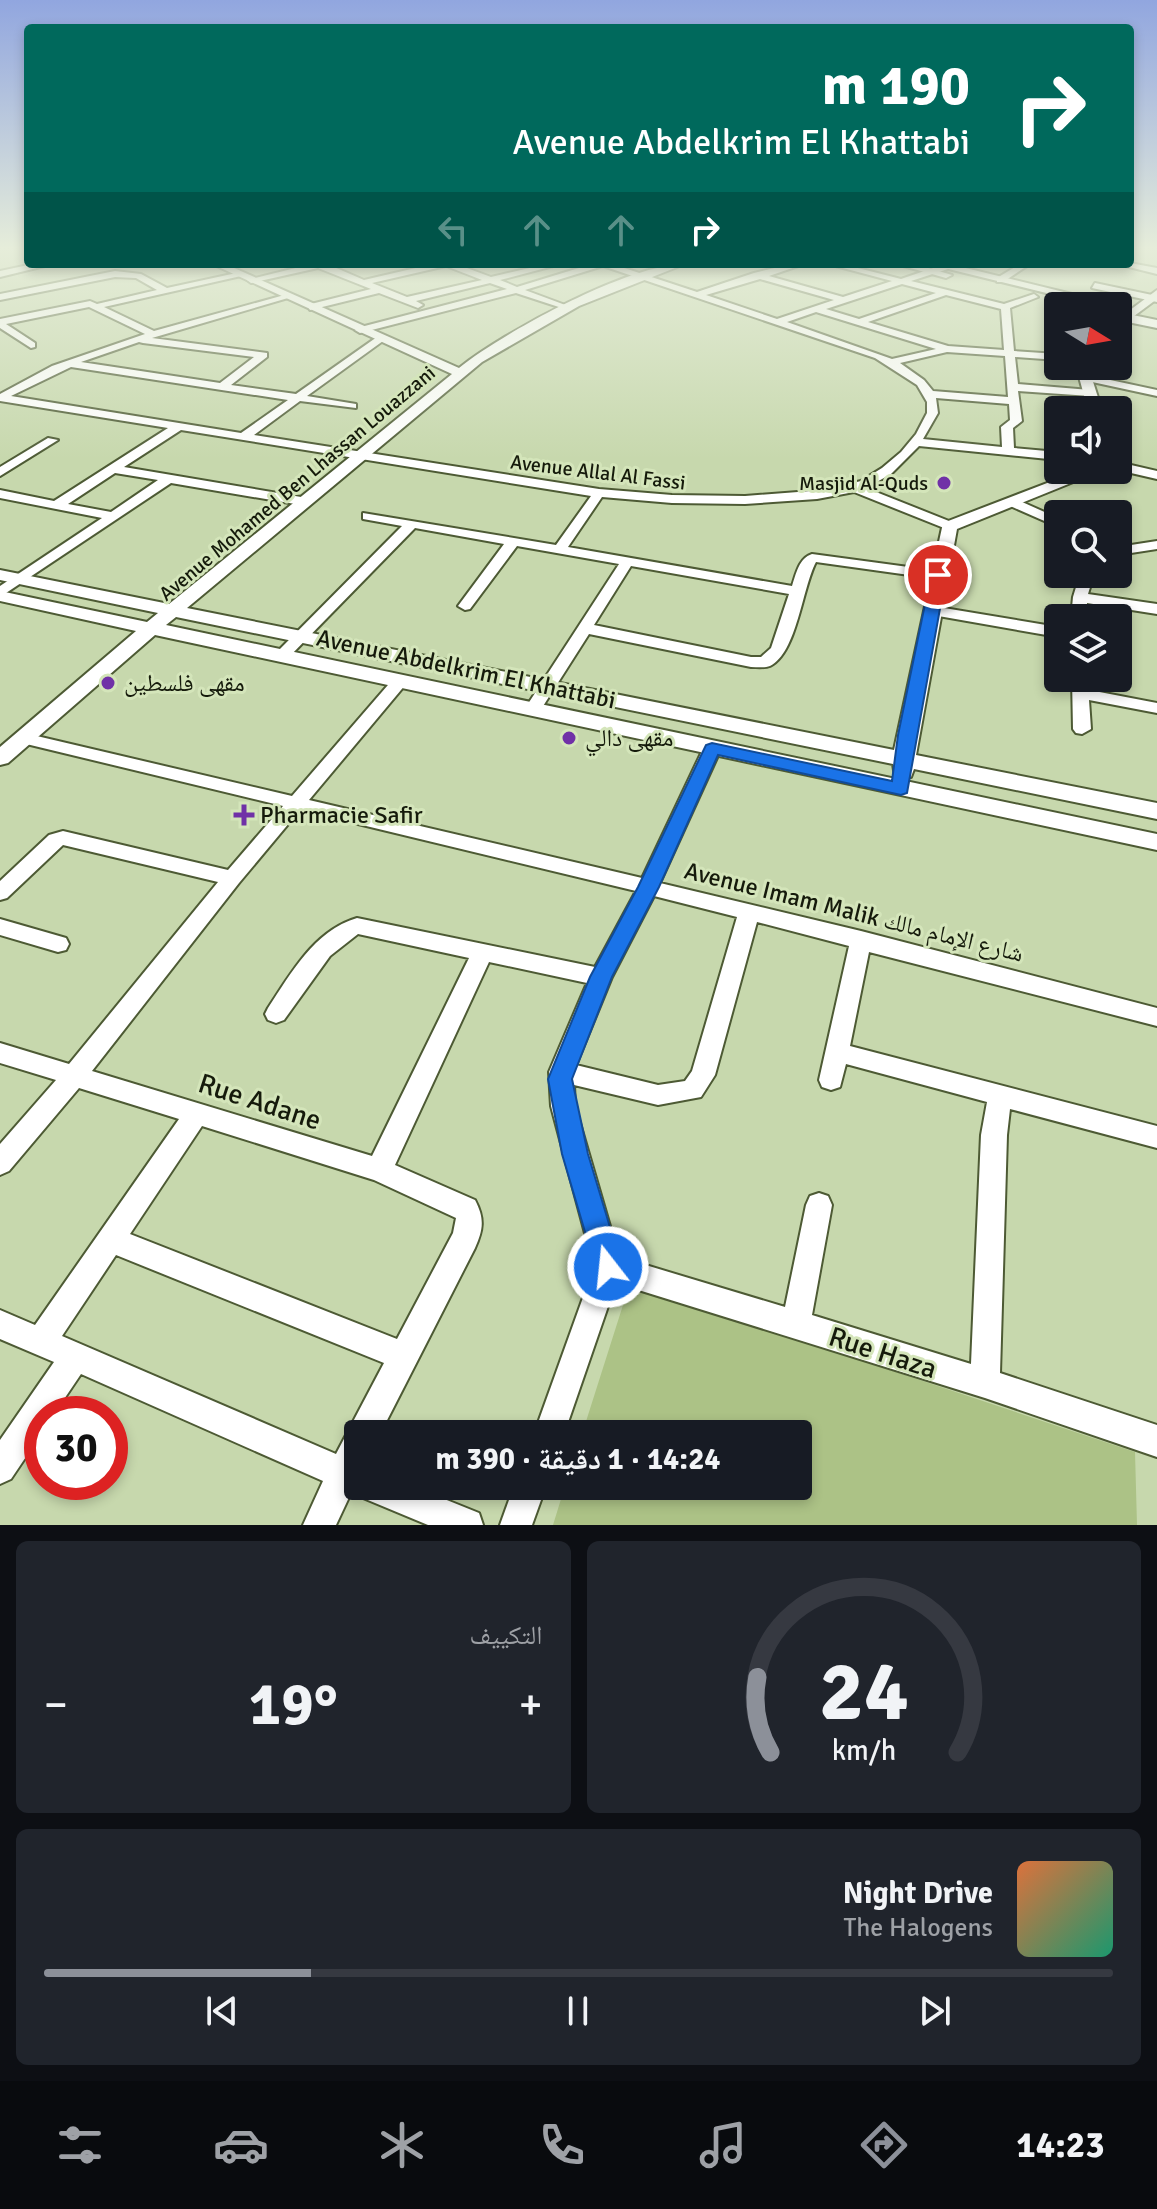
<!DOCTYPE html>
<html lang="ar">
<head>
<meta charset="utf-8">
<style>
  :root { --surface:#171b24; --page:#20242c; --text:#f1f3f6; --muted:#9ea1a6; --line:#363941; --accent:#8c9099 }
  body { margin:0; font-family:Signika,"Noto Naskh Arabic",sans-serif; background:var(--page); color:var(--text); direction:rtl; height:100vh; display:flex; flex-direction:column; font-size:30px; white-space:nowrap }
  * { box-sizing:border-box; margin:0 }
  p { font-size:26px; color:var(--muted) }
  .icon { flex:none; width:44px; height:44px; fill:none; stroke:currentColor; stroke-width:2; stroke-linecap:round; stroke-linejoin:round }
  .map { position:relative; height:1525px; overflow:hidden; direction:ltr }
  .panel { display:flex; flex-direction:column; gap:16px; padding:16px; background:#0d0f14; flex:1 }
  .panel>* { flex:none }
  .banner { position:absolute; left:24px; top:24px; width:1110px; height:244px; border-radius:8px; box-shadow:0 4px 12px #0003; direction:rtl; background:#00695c; color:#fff; overflow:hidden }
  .needle { width:52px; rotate:101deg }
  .fabs { position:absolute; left:1044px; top:292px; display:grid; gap:16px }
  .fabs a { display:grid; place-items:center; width:88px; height:88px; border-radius:8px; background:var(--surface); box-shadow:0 4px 12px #0003; font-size:40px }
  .speed { position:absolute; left:24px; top:1396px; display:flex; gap:16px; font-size:40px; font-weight:700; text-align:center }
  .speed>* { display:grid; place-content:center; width:104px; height:104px; border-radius:50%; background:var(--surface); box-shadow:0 4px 12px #0003; line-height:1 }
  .speed .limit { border:12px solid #d22; background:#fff; color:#111 }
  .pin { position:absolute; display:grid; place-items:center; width:68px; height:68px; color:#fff; margin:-34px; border:4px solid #fff; border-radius:50%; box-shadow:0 2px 8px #0007 }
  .me { position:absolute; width:88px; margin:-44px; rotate:344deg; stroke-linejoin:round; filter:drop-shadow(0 0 6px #0008) }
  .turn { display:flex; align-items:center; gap:28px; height:168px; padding:0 32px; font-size:36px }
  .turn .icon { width:104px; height:104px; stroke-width:2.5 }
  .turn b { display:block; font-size:56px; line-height:68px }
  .lanes { display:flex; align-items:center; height:76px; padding:0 32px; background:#0003; justify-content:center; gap:40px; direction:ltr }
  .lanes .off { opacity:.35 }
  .big { font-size:60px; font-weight:800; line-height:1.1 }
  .panel .card { flex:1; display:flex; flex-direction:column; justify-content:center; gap:12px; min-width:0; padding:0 28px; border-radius:12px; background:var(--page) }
  .panel .dial { align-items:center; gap:0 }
  .dial svg { height:208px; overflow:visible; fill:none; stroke:var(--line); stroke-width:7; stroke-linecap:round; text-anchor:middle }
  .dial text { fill:var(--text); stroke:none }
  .song { display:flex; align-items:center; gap:24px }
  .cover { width:96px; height:96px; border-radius:12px; background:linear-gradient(135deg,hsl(20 70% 55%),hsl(160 70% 35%)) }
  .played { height:8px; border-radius:4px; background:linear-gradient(90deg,var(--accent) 25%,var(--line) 25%) }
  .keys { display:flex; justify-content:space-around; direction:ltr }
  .heat { display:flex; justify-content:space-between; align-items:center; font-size:44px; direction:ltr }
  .panel .tiles { flex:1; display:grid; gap:16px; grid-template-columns:1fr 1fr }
  .card:last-child { grid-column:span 2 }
  .trip { position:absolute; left:344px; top:1420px; width:468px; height:80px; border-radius:8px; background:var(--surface); box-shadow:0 4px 12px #0003; font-weight:800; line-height:80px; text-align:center; direction:rtl }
  .menu { display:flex; height:128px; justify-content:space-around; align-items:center; background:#090b0e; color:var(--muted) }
  .menu .icon { width:56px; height:56px }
  .menu .on { color:var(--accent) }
  .menu b { font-size:36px; color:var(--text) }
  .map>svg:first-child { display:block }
  .green { fill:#acc286 }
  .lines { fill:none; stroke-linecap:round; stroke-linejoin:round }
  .minor-casing { stroke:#4d5a34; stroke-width:4 }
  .tertiary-casing { stroke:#4d5a34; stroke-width:4 }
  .secondary-casing { stroke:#4d5a34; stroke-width:4 }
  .minor { fill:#fff; fill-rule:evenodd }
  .tertiary { fill:#fff; fill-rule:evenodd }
  .secondary { fill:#fff; fill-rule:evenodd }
  .route { fill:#1a73e8; stroke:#114b97; stroke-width:2 }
  .poi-dot { fill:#7031a7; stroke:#d4e5ba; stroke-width:3 }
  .labels { text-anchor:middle; stroke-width:6; stroke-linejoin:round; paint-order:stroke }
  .far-street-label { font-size:20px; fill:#151a0b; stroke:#d4e5ba }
  .far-poi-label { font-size:20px; fill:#151a0b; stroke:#d4e5ba; text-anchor:end }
  .street-label { font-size:24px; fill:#151a0b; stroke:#d4e5ba }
  .poi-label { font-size:24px; fill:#151a0b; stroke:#d4e5ba; text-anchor:start }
  .near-street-label { font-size:28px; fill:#151a0b; stroke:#d4e5ba }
</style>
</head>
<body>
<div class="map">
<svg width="1157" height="1525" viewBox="0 0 1157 1525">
  <rect width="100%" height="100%" fill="#c7d8ad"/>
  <!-- green -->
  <path class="green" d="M 630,1283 L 1135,1452 L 1137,1525 L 553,1525 L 565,1486 L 798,1486 L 798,1434 L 582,1434 Z"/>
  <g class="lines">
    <!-- minor casing -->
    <g class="minor-casing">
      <g id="minor">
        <path d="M 1130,263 L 1157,268 L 1157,274 L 1117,264 Z"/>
        <path d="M 312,264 L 327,264 L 364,280 L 433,264 L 456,264 L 491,277 L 547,264 L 561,264 L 500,280 L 517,287 L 592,264 L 612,264 L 697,292 L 754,273 L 791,264 L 804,264 L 769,276 L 843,297 L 892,281 L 828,264 L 842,264 L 901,279 L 945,264 L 948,269 L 911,281 L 1004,304 L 1034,294 L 1038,297 L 1010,308 L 1014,351 L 1058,354 L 1058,360 L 1015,357 L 1018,384 L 1090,390 L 1095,393 L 1090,396 L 1018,391 L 1022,421 L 1013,428 L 1014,448 L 1058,452 L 1058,460 L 919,446 L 891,474 L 866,488 L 954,523 L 956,526 L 949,530 L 854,492 L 817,499 L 745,504 L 672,503 L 602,497 L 568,547 L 792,586 C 796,574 799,558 812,554 L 938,571 L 945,575 L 938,579 L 816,562 C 802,588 797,653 770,666 C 765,668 757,667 751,667 L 589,634 L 538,714 L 532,715 L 524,710 L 619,564 L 517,546 L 470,609 L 465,610 L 458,606 L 504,544 L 415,528 L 288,658 L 276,658 L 274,655 L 402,526 L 363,519 L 363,513 L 556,545 L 591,496 L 181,430 L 124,467 L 307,498 L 313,502 L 307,506 L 171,483 L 0,597 L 0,586 L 102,518 L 0,498 L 0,490 L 54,501 L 168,428 L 0,401 L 0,394 L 52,366 L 145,334 L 89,307 L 6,324 L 35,343 L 35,347 L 31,348 L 0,328 L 0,319 L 90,301 L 97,304 L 157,290 L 136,278 L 115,277 L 0,300 L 0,294 L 115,271 L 141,274 L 167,288 L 241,272 L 241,276 L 104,307 L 154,331 L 288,294 L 288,298 L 152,338 L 267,353 L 267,357 L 231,385 L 296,394 L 377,337 L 383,337 L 383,341 L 307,396 L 356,404 L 356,408 L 300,401 L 254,435 L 599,489 L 672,495 L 745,496 L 824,490 L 861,481 L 882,468 L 901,452 L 916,434 L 927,413 L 927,402 L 917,385 L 875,358 L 603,266 L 525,290 L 568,306 L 568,310 L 516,293 L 360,333 L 355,330 L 357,328 L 507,289 L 490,283 L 416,301 L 423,305 L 418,308 L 379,293 L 310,310 L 307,305 L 371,289 L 318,268 L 251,283 L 247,280 ZM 446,266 L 482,280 L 407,297 L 372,283 ZM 760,279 L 834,300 L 777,319 L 706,295 ZM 902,284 L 936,293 L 859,319 L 826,309 ZM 946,295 L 1001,309 L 1004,350 L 948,346 L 868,322 ZM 816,312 L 936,349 L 892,359 L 787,322 ZM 139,342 L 143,343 L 254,357 L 220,383 L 81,362 ZM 947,352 L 1005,356 L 1008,397 L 933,391 L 924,380 L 900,363 ZM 71,367 L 288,400 L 241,433 L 11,396 ZM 936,398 L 1009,404 L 1010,420 L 1001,427 L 1002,447 L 923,439 L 938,413 ZM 115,473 L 158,480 L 111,512 L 68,504 ZM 631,566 L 789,594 L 771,648 L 761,657 L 751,657 L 594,625 Z"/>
        <path d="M 1020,264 L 1030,264 L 1003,282 L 997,282 L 997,278 Z"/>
        <path d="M 1095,283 L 1157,296 L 1157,302 L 1092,288 Z"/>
        <path d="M 1087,375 L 1157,390 L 1157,396 L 1083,380 L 1083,376 Z"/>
        <path d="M 48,438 L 58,440 L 0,476 L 0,467 Z"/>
        <path d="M 1118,462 L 1157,471 L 1157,479 L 1118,470 Z"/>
        <path d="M 1013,498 L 1058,518 L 1058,527 L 1008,505 L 1008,499 Z"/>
        <path d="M 1157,541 L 1157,549 L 1118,555 L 1118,547 Z"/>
        <path d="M 1080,574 L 1094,574 L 1088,594 L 1157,604 L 1157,614 L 1087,603 L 1087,618 L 1071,618 L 1073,597 Z"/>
        <path d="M 932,606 L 1058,627 L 1058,637 L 927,614 L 927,608 Z"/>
        <path d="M 400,676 L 406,678 L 408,681 L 406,684 L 309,800 L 642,878 L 703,749 L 712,743 L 721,749 L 660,883 L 861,931 L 1157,1008 L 1157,1026 L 869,952 L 850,1046 L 1157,1126 L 1157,1148 L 1010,1109 L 1007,1135 L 1000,1373 L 1157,1425 L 1157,1457 L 985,1398 L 616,1283 L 564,1434 L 534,1434 L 594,1267 L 551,1106 L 549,1072 L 587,983 L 489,962 L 395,1165 L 475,1200 C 485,1219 483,1230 475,1248 L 380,1434 L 358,1434 L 358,1486 L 412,1486 L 479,1513 L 483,1525 L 428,1525 L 351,1493 L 336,1525 L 303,1525 L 323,1481 L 81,1374 L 54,1414 L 42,1414 L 42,1433 L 11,1479 L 0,1484 L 0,1440 L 54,1362 L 0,1339 L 0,1310 L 35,1325 L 179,1119 L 79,1088 L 9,1171 L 0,1175 L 0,1144 L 56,1080 L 0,1063 L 0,1043 L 69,1064 L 218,882 L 63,845 L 7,898 L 0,900 L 0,881 L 49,835 L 63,831 L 228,870 L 283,806 L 18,742 L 15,738 L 24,733 L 292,796 L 394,678 ZM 300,810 L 636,891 L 595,967 L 357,918 C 314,931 292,972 268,1008 L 265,1014 L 268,1020 L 276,1023 L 284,1020 L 330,956 L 358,934 L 469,958 L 372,1156 L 92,1071 L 239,883 ZM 654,896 L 737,917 L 692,1071 L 685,1081 L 658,1085 L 576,1065 L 612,977 ZM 757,922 L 849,946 L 819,1080 L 822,1087 L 831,1090 L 840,1087 L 846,1064 L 987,1102 L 981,1135 L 971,1364 L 812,1315 L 832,1205 L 828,1196 L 819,1193 L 810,1196 L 806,1205 L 785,1307 L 619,1257 L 575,1106 L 574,1085 L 658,1105 L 701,1097 L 715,1075 ZM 202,1126 L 374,1180 L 456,1218 L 453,1233 L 397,1339 L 130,1234 ZM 116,1255 L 384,1363 L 336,1454 L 62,1336 Z"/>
        <path d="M 1072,678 L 1088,678 L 1089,690 L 1157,703 L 1157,713 L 1089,700 L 1091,729 L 1082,734 L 1076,733 L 1073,729 Z"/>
        <path d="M 0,919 L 66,938 L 69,944 L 66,950 L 58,952 L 0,935 Z"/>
        <path d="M 514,1486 L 546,1486 L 532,1525 L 500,1525 Z"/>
      </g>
    </g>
    <!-- tertiary casing -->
    <g class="tertiary-casing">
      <g id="tertiary">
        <path d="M 33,264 L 53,264 L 0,277 L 0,271 Z"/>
        <path d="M 212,264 L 225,264 L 459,368 C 504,332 629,264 685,264 L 579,306 L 482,362 L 187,608 L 894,750 L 943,523 L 1081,470 L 1103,470 L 957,529 L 916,755 L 1157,803 L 1157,819 L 914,769 L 911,777 L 895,777 L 893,764 L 176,617 L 166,625 L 1157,834 L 1157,850 L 155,635 L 8,763 L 0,765 L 0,747 L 136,631 L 0,601 L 0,591 L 147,622 L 158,613 L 0,580 L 0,570 L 169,604 L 452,374 Z"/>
        <path d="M 1157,290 L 1157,299 L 1118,328 L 1118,319 Z"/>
        <path d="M 1076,366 L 1088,366 L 1102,410 L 1088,410 Z"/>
      </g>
    </g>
    <!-- secondary casing -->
    <g class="secondary-casing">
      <g id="secondary">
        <path d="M 896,264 L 915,264 L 952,275 L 946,278 Z"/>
        <path d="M 928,264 L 949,264 L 1121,306 L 1118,309 L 1118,306 L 1099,306 Z"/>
        <path d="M 1118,312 L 1157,320 L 1157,328 L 1118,320 Z"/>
      </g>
    </g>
    <!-- minor -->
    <use href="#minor" class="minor"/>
    <!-- tertiary -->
    <use href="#tertiary" class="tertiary"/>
    <!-- secondary -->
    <use href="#secondary" class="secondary"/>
  </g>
  <!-- sky -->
  <linearGradient id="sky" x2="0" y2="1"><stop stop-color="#91a6df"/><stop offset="0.54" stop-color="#e6edda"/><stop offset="1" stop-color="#e6edda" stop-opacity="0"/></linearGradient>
  <rect width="1157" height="459" fill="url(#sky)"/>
  <!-- route -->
  <path class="route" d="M 938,570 L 946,575 L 907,793 L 901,795 L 718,755 L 659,887 L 612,977 L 572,1079 L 588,1154 L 622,1267 L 618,1276 L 608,1280 L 598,1276 L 562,1154 L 548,1079 L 590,977 L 638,887 L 706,745 L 712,743 L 892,781 L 898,735 L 931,575 Z"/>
  <!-- markers -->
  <g class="poi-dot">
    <circle cx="944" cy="483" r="8"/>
    <circle cx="108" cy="683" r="8"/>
    <circle cx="569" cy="738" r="8"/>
    <path d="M240 803h8v8h8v8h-8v8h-8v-8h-8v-8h8z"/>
  </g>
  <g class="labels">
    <!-- far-street labels -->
    <g class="far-street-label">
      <text transform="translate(598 472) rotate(7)" y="7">Avenue Allal Al Fassi</text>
      <text transform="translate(297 483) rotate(-40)" y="7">Avenue Mohamed Ben Lhassan Louazzani</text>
    </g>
    <!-- far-poi labels -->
    <g class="far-poi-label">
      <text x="928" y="490">Masjid Al-Quds</text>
    </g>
    <!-- street labels -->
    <g class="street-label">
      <text transform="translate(466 669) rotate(12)" y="8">Avenue Abdelkrim El Khattabi</text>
      <text transform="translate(854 912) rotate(14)" y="8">Avenue Imam Malik شارع الإمام مالك</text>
    </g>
    <!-- poi labels -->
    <g class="poi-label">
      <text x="124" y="691">مقهى فلسطين</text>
      <text x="585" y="746">مقهى دالي</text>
      <text x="260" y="823">Pharmacie Safir</text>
    </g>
    <!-- near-street labels -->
    <g class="near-street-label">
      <text transform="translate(260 1101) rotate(18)" y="10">Rue Adane</text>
      <text transform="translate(883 1352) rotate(18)" y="10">Rue Haza</text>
    </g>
  </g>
</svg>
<div class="fabs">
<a><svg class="needle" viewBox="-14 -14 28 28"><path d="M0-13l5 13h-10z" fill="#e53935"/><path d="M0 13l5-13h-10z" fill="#9ea1a6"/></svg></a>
<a><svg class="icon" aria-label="sound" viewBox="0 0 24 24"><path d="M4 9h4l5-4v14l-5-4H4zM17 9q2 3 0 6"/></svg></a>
<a><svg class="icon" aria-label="search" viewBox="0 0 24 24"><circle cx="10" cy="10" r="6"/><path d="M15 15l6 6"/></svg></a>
<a><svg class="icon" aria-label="layers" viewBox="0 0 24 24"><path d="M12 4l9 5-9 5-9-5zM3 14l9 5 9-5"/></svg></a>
</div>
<div class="speed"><div class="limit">30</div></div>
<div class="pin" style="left:938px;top:575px;background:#d93025"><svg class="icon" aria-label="arrive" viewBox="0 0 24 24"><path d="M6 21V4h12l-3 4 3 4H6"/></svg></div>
<svg class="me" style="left:608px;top:1267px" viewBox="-20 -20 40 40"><circle r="17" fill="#1a73e8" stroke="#fff" stroke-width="3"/><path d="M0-11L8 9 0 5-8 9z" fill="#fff"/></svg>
<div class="trip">14:24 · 1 دقيقة · 390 m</div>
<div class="banner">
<div class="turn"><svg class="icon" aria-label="right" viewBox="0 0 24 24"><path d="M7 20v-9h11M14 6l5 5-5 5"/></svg><div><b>190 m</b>Avenue Abdelkrim El Khattabi</div></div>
<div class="lanes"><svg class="icon off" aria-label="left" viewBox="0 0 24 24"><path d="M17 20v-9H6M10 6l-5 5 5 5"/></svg><svg class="icon off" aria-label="ahead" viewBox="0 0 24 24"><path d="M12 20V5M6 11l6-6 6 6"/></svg><svg class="icon off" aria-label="ahead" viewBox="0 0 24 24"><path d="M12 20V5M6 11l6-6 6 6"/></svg><svg class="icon" aria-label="right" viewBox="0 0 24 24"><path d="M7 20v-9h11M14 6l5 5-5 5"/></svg></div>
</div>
</div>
<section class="panel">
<div class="tiles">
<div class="card dial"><svg viewBox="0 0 100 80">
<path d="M14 69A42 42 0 1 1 86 69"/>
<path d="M14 69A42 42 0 0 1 9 40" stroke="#8c9099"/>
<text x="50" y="56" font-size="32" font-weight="700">24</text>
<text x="50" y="72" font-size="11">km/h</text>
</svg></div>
<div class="card"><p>التكييف</p>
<div class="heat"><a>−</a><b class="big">19°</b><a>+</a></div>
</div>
<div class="card">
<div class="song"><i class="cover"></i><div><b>Night Drive</b><p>The Halogens</p></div></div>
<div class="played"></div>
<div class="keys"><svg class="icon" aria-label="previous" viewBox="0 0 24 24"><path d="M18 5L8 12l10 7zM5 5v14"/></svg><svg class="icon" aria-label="pause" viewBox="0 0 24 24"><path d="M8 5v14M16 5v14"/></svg><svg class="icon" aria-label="next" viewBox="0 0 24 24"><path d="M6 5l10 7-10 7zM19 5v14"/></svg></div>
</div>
</div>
</section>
<nav class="menu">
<b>14:23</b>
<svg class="icon on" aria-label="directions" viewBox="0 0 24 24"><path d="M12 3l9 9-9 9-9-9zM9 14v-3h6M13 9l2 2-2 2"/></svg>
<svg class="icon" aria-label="music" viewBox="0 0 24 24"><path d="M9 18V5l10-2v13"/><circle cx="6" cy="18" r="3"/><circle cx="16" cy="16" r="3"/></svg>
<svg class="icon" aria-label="phone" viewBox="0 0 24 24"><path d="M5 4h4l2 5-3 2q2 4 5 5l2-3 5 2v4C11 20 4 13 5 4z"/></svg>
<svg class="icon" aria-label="climate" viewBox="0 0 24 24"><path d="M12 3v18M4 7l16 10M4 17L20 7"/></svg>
<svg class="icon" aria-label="car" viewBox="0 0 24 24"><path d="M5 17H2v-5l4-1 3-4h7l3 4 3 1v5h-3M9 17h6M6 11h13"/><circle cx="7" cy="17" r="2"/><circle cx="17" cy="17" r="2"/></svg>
<svg class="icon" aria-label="filters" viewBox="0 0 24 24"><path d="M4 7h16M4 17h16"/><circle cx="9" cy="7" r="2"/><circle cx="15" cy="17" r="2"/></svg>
</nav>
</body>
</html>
